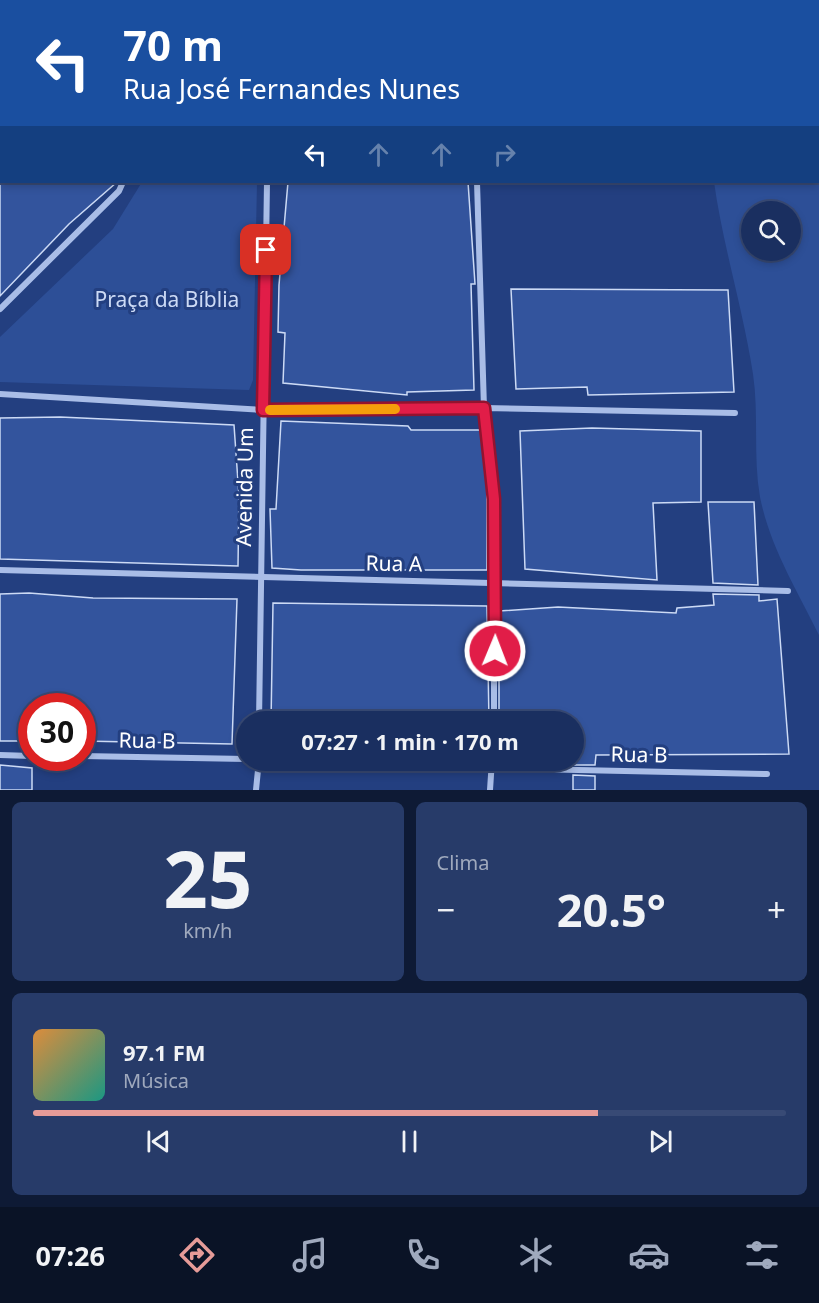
<!DOCTYPE html>
<html lang="pt">
<head>
<meta charset="utf-8">
<style>
  :root { --surface:#1a2f60; --page:#273b69; --text:#f1f3f6; --muted:#9fa9bd; --line:#384a75; --accent:#e69b98 }
  body { margin:0; font-family:"Noto Sans",sans-serif; background:var(--page); color:var(--text); height:100vh; display:flex; flex-direction:column; font-size:22px; white-space:nowrap }
  * { box-sizing:border-box; margin:0 }
  p { font-size:20px; color:var(--muted) }
  .icon { flex:none; width:33px; height:33px; fill:none; stroke:currentColor; stroke-width:2; stroke-linecap:round; stroke-linejoin:round }
  .map { position:relative; height:790px; overflow:hidden }
  .sheet { display:flex; flex-direction:column; gap:12px; padding:12px; background:#0e1a35; flex:1 }
  .sheet>* { flex:none }
  .top-card { position:absolute; left:0px; top:0px; width:819px; height:183px; box-shadow:0 3px 9px #0003,0 0 0 2px var(--line); background:#1a4fa0; color:#fff; overflow:hidden }
  .fabs { position:absolute; left:741px; top:201px; display:grid; gap:12px }
  .fabs a { display:grid; place-items:center; width:60px; height:60px; border-radius:50%; background:var(--surface); box-shadow:0 3px 9px #0003,0 0 0 2px var(--line); font-size:30px }
  .speed { position:absolute; left:18px; top:693px; display:flex; gap:12px; font-size:30px; font-weight:700; text-align:center }
  .speed>* { display:grid; place-content:center; width:78px; height:78px; border-radius:50%; background:var(--surface); box-shadow:0 3px 9px #0003,0 0 0 2px var(--line); line-height:1 }
  .speed .limit { border:9px solid #d22; background:#fff; color:#111 }
  .pin { position:absolute; display:grid; place-items:center; width:51px; height:51px; color:#fff; margin:-26px; border-radius:12px; box-shadow:0 3px 9px #0006 }
  .me { position:absolute; width:66px; margin:-33px; rotate:1deg; stroke-linejoin:round; filter:drop-shadow(0 0 4px #0008) }
  .turn { display:flex; align-items:center; gap:21px; height:126px; padding:0 24px; font-size:27px }
  .turn .icon { width:78px; height:78px; stroke-width:2.5 }
  .turn b { display:block; font-size:42px; line-height:51px }
  .lanes { display:flex; align-items:center; height:57px; padding:0 24px; background:#0003; justify-content:center; gap:30px; direction:ltr }
  .lanes .off { opacity:.35 }
  .big { font-size:45px; font-weight:700; line-height:1.1 }
  .sheet .widget { flex:1; display:flex; flex-direction:column; justify-content:center; gap:9px; min-width:0; padding:0 21px; border-radius:9px; background:var(--page) }
  .sheet .dial { align-items:center; gap:0 }
  .dial b { font-size:78px; line-height:1 }
  .song { display:flex; align-items:center; gap:18px }
  .cover { width:72px; height:72px; border-radius:9px; background:linear-gradient(135deg,hsl(30 70% 55%),hsl(170 70% 35%)) }
  .played { height:6px; border-radius:3px; background:linear-gradient(90deg,var(--accent) 75%,var(--line) 75%) }
  .keys { display:flex; justify-content:space-around; direction:ltr }
  .heat { display:flex; justify-content:space-between; align-items:center; font-size:33px; direction:ltr }
  .sheet .tiles { flex:1; display:grid; gap:12px; grid-template-columns:1fr 1fr }
  .widget:last-child { grid-column:span 2 }
  .trip { position:absolute; left:236px; top:711px; width:348px; height:60px; border-radius:30px; background:var(--surface); box-shadow:0 3px 9px #0003,0 0 0 2px var(--line); font-weight:700; line-height:60px; text-align:center }
  .tab-bar { display:flex; height:96px; justify-content:space-around; align-items:center; background:#0a1326; color:var(--muted) }
  .tab-bar .icon { width:42px; height:42px }
  .tab-bar .selected { color:var(--accent) }
  .tab-bar b { font-size:27px; color:var(--text) }
  .map>svg:first-child { display:block }
  .green { fill:#2d4f97; fill-rule:evenodd }
  .building { fill:#33549d; stroke:#ccdaf5; stroke-width:1.5 }
  .lines { fill:none; stroke-linecap:round; stroke-linejoin:round }
  .minor { stroke:#a9bde7; stroke-width:6 }
  .tertiary { stroke:#a9bde7; stroke-width:10 }
  .route-casing { stroke:#92132f; stroke-width:15 }
  .route { stroke:#e11d48; stroke-width:10 }
  .slow { stroke:#f59e0b; stroke-width:10 }
  .labels { text-anchor:middle; stroke-width:6; stroke-linejoin:round; paint-order:stroke }
  .park-label { font-size:21px; fill:#ccdaf5; stroke:#233f80 }
  .street-label { font-size:21px; fill:#fff; stroke:#233f80 }
</style>
</head>
<body>
<div class="map">
<svg width="819" height="790" viewBox="0 0 819 790">
  <rect width="100%" height="100%" fill="#233f80"/>
  <!-- green -->
  <g class="green">
    <path d="M 818,150 L 819,150 L 819,635 C 797,590 770,547 760,497 C 753,457 759,414 753,374 C 743,309 723,246 714,182 L 818,182 ZM 752,212 L 790,212 L 790,250 L 752,250 Z"/>
    <path d="M 142,182 L 257,182 L 253,380 L 249,390 L 0,382 L 0,337 L 113,229 Z"/>
  </g>
  <!-- building -->
  <g class="building">
    <path d="M 0,182 L 117,182 L 69,224 L 0,296 Z"/>
    <path d="M 288,182 L 468,182 L 475,284 L 471,284 L 474,390 L 407,392 L 407,395 L 283,383 L 285,333 L 278,332 L 279,285 Z"/>
    <path d="M 511,289 L 728,290 L 734,392 L 588,395 L 587,387 L 516,389 Z"/>
    <path d="M 60,417 L 234,425 L 239,496 L 238,566 L 0,559 L 0,418 Z"/>
    <path d="M 281,421 L 408,426 L 411,430 L 481,430 L 487,487 L 487,570 L 301,570 L 272,568 L 270,509 L 276,509 Z"/>
    <path d="M 592,428 L 701,431 L 701,502 L 653,503 L 657,580 L 525,569 L 520,431 Z"/>
    <path d="M 708,502 L 754,502 L 758,585 L 713,583 Z"/>
    <path d="M 29,593 L 93,598 L 237,599 L 232,744 L 82,741 L 82,706 L 32,706 L 32,741 L 0,741 L 0,594 Z"/>
    <path d="M 713,594 L 759,595 L 759,601 L 777,599 L 789,754 L 596,755 L 595,765 L 573,765 L 573,722 L 499,722 L 499,611 L 558,607 L 676,613 L 677,608 L 714,605 Z"/>
    <path d="M 273,603 L 487,606 L 489,722 L 271,722 Z"/>
    <path d="M 0,765 L 32,768 L 32,790 L 0,790 Z"/>
    <path d="M 573,775 L 595,776 L 595,790 L 573,790 Z"/>
  </g>
  <g class="lines">
    <!-- minor -->
    <g class="minor">
      <path d="M 20,0 L 21,2"/>
      <path d="M 471,0 L 471,2"/>
      <path d="M 152,2 L 152,0"/>
      <path d="M 270,2 L 270,0"/>
      <path d="M 477,182 L 484,408 L 494,499 L 494,722"/>
      <path d="M 0,309 L 119,191 L 123,182"/>
      <path d="M 0,394 L 263,410 L 484,408 L 735,413"/>
      <path d="M 0,570 C 263,579 525,582 788,591"/>
      <path d="M 259,722 L 267,182"/>
      <path d="M 0,755 L 32,756"/>
      <path d="M 82,756 L 246,759"/>
      <path d="M 295,760 L 490,768 L 767,774"/>
      <path d="M 256,790 L 259,760"/>
      <path d="M 490,790 L 492,760"/>
    </g>
    <!-- tertiary -->
    <g class="tertiary">
      <path d="M 40,2 L 56,0"/>
      <path d="M 0,5 L 2,5"/>
    </g>
  </g>
  <g class="lines">
    <!-- route casing -->
    <g class="route-casing">
      <path id="route" d="M 266,250 L 263,410 L 484,408 L 494,499 L 495,651"/>
    </g>
    <!-- route -->
    <use href="#route" class="route"/>
    <!-- slow -->
    <path class="slow" d="M 270,410 L 395,409"/>
  </g>
  <g class="labels">
    <!-- park labels -->
    <g class="park-label">
      <text x="167" y="307">Praça da Bíblia</text>
    </g>
    <!-- street labels -->
    <g class="street-label">
      <text transform="translate(245 487) rotate(-89)" y="7">Avenida Um</text>
      <text transform="translate(394 564) rotate(1)" y="7">Rua A</text>
      <text transform="translate(147 741) rotate(1)" y="7">Rua B</text>
      <text transform="translate(639 755) rotate(1)" y="7">Rua B</text>
    </g>
  </g>
</svg>
<div class="fabs">
<a><svg class="icon" aria-label="search" viewBox="0 0 24 24"><circle cx="10" cy="10" r="6"/><path d="M15 15l6 6"/></svg></a>
</div>
<div class="speed"><div class="limit">30</div></div>
<div class="pin" style="left:266px;top:250px;background:#d93025"><svg class="icon" aria-label="arrive" viewBox="0 0 24 24"><path d="M6 21V4h12l-3 4 3 4H6"/></svg></div>
<svg class="me" style="left:495px;top:651px" viewBox="-20 -20 40 40"><circle r="17" fill="#e11d48" stroke="#fff" stroke-width="3"/><path d="M0-11L8 9 0 5-8 9z" fill="#fff"/></svg>
<div class="trip">07:27 · 1 min · 170 m</div>
<div class="top-card">
<div class="turn"><svg class="icon" aria-label="left" viewBox="0 0 24 24"><path d="M17 20v-9H6M10 6l-5 5 5 5"/></svg><div><b>70 m</b>Rua José Fernandes Nunes</div></div>
<div class="lanes"><svg class="icon" aria-label="left" viewBox="0 0 24 24"><path d="M17 20v-9H6M10 6l-5 5 5 5"/></svg><svg class="icon off" aria-label="ahead" viewBox="0 0 24 24"><path d="M12 20V5M6 11l6-6 6 6"/></svg><svg class="icon off" aria-label="ahead" viewBox="0 0 24 24"><path d="M12 20V5M6 11l6-6 6 6"/></svg><svg class="icon off" aria-label="right" viewBox="0 0 24 24"><path d="M7 20v-9h11M14 6l5 5-5 5"/></svg></div>
</div>
</div>
<section class="sheet">
<div class="tiles">
<div class="widget dial"><b>25</b><p>km/h</p></div>
<div class="widget"><p>Clima</p>
<div class="heat"><a>−</a><b class="big">20.5°</b><a>+</a></div>
</div>
<div class="widget">
<div class="song"><i class="cover"></i><div><b>97.1 FM</b><p>Música</p></div></div>
<div class="played"></div>
<div class="keys"><svg class="icon" aria-label="previous" viewBox="0 0 24 24"><path d="M18 5L8 12l10 7zM5 5v14"/></svg><svg class="icon" aria-label="pause" viewBox="0 0 24 24"><path d="M8 5v14M16 5v14"/></svg><svg class="icon" aria-label="next" viewBox="0 0 24 24"><path d="M6 5l10 7-10 7zM19 5v14"/></svg></div>
</div>
</div>
</section>
<nav class="tab-bar">
<b>07:26</b>
<svg class="icon selected" aria-label="directions" viewBox="0 0 24 24"><path d="M12 3l9 9-9 9-9-9zM9 14v-3h6M13 9l2 2-2 2"/></svg>
<svg class="icon" aria-label="music" viewBox="0 0 24 24"><path d="M9 18V5l10-2v13"/><circle cx="6" cy="18" r="3"/><circle cx="16" cy="16" r="3"/></svg>
<svg class="icon" aria-label="phone" viewBox="0 0 24 24"><path d="M5 4h4l2 5-3 2q2 4 5 5l2-3 5 2v4C11 20 4 13 5 4z"/></svg>
<svg class="icon" aria-label="climate" viewBox="0 0 24 24"><path d="M12 3v18M4 7l16 10M4 17L20 7"/></svg>
<svg class="icon" aria-label="car" viewBox="0 0 24 24"><path d="M5 17H2v-5l4-1 3-4h7l3 4 3 1v5h-3M9 17h6M6 11h13"/><circle cx="7" cy="17" r="2"/><circle cx="17" cy="17" r="2"/></svg>
<svg class="icon" aria-label="filters" viewBox="0 0 24 24"><path d="M4 7h16M4 17h16"/><circle cx="9" cy="7" r="2"/><circle cx="15" cy="17" r="2"/></svg>
</nav>
</body>
</html>
